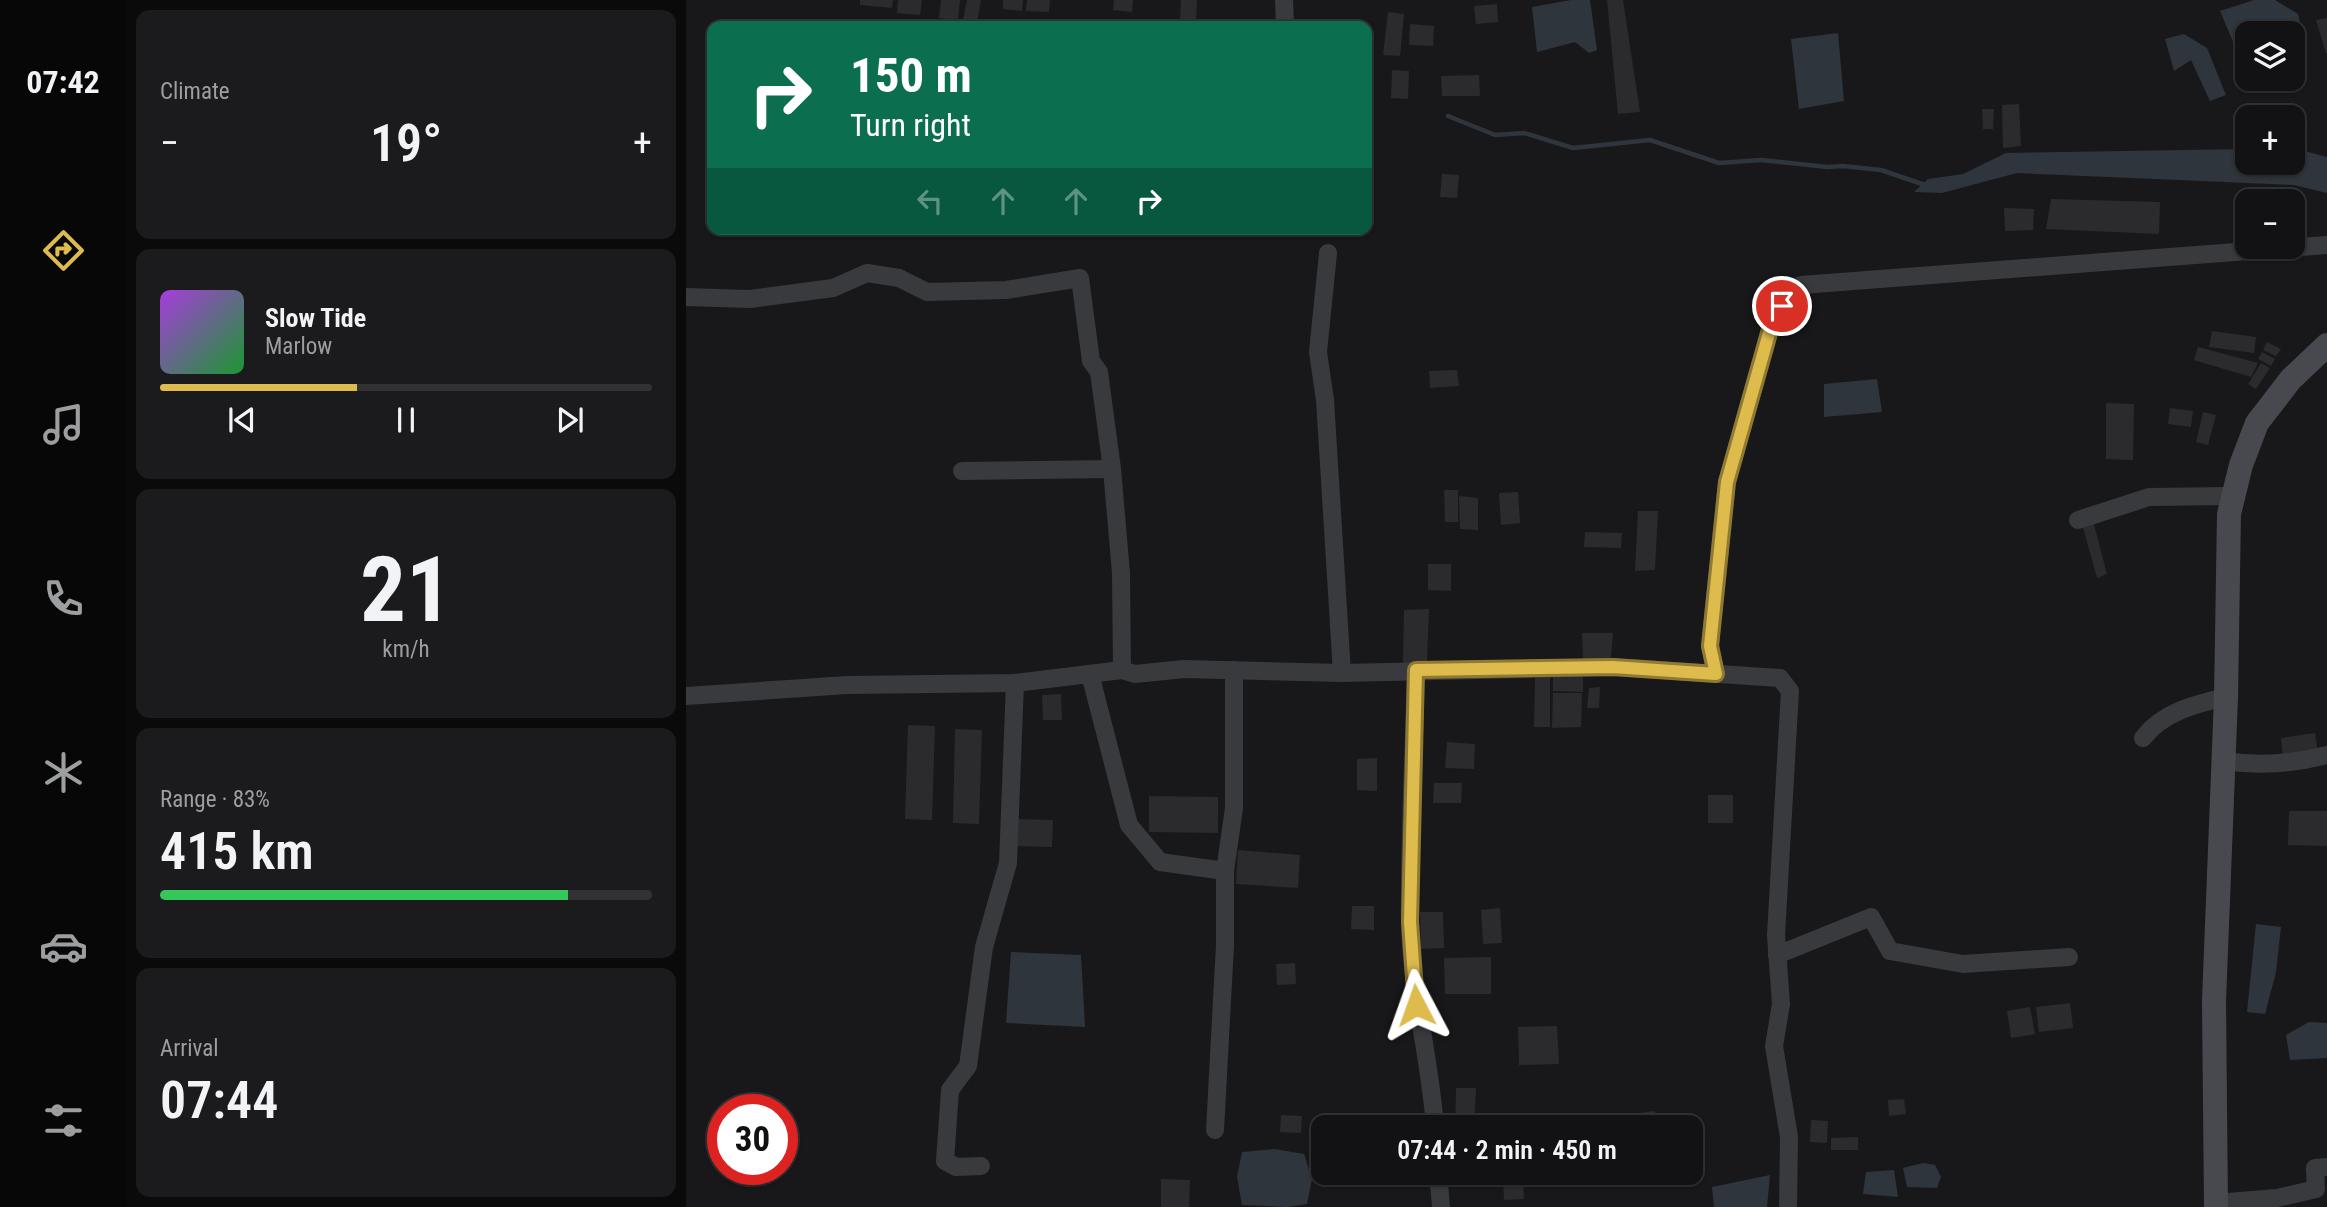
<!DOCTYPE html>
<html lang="en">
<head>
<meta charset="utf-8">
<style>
  :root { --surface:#121214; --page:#1b1b1d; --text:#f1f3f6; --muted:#9c9ea0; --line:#313234; --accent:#ddbb4d }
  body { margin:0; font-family:"Roboto Condensed",sans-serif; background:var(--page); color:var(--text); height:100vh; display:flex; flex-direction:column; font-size:26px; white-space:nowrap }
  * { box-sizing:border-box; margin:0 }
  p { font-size:23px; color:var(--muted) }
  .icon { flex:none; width:38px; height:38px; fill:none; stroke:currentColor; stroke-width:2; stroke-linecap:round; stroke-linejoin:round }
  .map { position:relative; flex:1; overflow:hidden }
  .sheet { display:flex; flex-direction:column; gap:10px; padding:10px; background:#0a0a0b; width:560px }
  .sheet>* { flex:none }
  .guide { position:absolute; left:21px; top:21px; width:665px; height:214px; border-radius:14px; box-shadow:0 2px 5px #0004,0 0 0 2px var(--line); background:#0b6e4f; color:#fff; overflow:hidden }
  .buttons { position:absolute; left:1549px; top:21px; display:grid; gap:14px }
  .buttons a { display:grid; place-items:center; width:70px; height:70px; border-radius:14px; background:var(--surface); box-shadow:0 2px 5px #0004,0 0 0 2px var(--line); font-size:35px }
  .speed { position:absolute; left:21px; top:1094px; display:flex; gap:14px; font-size:35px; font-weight:700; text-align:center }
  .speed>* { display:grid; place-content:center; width:91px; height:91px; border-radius:50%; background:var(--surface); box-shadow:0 2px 5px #0004,0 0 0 2px var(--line); line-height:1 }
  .speed .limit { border:10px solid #d22; background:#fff; color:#111 }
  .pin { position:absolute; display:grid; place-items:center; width:60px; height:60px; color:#fff; margin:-30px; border:4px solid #fff; border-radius:50%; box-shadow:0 2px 7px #0007 }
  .me { position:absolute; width:77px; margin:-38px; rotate:356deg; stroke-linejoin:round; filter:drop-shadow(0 0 5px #0008) }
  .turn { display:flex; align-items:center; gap:24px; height:147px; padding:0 28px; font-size:32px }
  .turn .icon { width:91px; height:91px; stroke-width:2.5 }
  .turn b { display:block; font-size:49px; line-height:60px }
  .lanes { display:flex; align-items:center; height:66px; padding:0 28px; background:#0003; justify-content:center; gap:35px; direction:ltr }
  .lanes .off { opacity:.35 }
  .big { font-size:52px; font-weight:600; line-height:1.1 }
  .sheet .tile { flex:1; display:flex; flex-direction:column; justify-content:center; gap:10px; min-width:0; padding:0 24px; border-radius:14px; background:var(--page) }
  .sheet .dial { align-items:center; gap:0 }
  .dial b { font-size:91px; line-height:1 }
  .song { display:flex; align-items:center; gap:21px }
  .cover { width:84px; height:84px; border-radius:10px; background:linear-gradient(135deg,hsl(280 70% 55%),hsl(130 70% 35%)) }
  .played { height:7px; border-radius:4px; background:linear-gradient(90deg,var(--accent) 40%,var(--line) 40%) }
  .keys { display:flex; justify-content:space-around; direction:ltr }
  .heat { display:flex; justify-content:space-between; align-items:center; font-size:38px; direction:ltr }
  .charge { height:10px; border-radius:5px; background:linear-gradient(90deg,#34c759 83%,var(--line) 0) }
  .trip { position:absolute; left:625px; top:1115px; width:392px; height:70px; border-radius:14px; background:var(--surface); box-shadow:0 2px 5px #0004,0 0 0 2px var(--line); font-weight:600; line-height:70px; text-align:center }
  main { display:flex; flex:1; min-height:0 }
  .tab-bar { display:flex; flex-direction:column; width:126px; justify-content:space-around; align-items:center; background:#070708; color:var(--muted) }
  .tab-bar .icon { width:49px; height:49px }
  .tab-bar .current { color:var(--accent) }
  .tab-bar b { font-size:32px; color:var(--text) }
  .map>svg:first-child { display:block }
  .water { fill:#2f353c }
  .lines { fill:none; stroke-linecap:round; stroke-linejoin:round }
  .stream { stroke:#2f353c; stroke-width:4.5 }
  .building { fill:#2b2b2e }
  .street { stroke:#393a3e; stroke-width:18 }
  .secondary { stroke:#48494e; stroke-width:24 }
  .route-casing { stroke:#907a32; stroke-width:18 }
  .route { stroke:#ddbb4d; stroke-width:12 }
</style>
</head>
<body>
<main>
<nav class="tab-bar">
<b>07:42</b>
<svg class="icon current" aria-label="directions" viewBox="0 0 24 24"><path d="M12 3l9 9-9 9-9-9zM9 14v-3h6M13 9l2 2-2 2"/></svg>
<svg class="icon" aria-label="music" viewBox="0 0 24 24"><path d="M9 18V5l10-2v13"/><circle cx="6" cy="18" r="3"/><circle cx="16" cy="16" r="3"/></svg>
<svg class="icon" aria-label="phone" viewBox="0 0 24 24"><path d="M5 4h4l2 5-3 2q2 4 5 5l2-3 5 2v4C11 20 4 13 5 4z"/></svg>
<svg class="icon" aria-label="climate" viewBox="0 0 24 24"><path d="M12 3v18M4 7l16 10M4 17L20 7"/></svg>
<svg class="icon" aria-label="car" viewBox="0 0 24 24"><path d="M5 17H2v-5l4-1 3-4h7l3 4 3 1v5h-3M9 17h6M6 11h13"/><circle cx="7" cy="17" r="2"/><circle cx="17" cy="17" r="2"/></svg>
<svg class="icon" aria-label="filters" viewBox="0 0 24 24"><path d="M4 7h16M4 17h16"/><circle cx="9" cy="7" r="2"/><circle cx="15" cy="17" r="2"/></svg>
</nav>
<section class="sheet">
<div class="tile"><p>Climate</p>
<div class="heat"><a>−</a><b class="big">19°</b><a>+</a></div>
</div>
<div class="tile">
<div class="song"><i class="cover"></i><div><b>Slow Tide</b><p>Marlow</p></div></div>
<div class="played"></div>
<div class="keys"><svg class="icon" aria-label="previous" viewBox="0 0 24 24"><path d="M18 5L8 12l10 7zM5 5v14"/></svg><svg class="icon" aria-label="pause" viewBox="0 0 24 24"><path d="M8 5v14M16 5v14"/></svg><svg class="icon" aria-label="next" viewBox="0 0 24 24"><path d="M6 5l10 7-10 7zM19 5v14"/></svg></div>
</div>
<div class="tile dial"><b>21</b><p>km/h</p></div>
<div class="tile"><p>Range · 83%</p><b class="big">415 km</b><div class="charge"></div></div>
<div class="tile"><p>Arrival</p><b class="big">07:44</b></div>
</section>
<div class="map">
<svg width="1641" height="1207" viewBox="0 0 1641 1207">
  <rect width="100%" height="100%" fill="#18181a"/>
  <!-- water -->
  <g class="water">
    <path d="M 885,0 L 904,0 L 911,50 L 903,53 L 889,42 L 851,52 L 846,7 Z"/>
    <path d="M 1568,0 L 1589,0 L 1612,14 L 1616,31 L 1607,36 L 1606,33 L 1561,33 L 1561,48 L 1553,56 L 1534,11 Z"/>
    <path d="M 1152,33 L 1158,101 L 1113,109 L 1105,39 Z"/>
    <path d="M 1498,34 L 1521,48 L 1540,95 L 1524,101 L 1505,60 L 1488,71 L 1479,39 Z"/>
    <path d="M 1607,148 L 1641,157 L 1641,193 L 1608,185 L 1331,173 L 1256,193 L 1228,192 L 1242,179 L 1277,174 L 1320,153 L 1561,149 L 1561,163 L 1606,163 Z"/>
    <path d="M 1191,379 L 1196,412 L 1138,417 L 1138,384 Z"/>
    <path d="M 1570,924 L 1595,927 L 1590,972 L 1579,1014 L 1561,1012 Z"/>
    <path d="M 325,952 L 395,955 L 399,1027 L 320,1023 Z"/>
    <path d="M 1623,1022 L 1641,1023 L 1641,1058 L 1604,1060 L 1600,1035 Z"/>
    <path d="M 588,1149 L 618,1154 L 626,1179 L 621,1204 L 602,1207 L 556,1205 L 551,1177 L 556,1152 Z"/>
    <path d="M 1237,1163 L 1249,1165 L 1255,1177 L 1251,1188 L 1221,1187 L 1217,1168 Z"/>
    <path d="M 1208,1170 L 1212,1197 L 1177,1194 L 1180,1172 Z"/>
    <path d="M 1084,1175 L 1081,1207 L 1028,1207 L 1026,1187 Z"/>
  </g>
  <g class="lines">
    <!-- stream -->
    <path class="stream" d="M 762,116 L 809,135 L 838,133 L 887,148 L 964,140 L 1033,163 L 1075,160 L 1142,167 L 1157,166 L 1195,170 L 1242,186"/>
  </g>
  <!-- building -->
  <g class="building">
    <path d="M 174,0 L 207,0 L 206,8 L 174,5 Z"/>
    <path d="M 212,0 L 236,0 L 234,15 L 211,13 Z"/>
    <path d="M 255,0 L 274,0 L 272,20 L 253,18 Z"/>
    <path d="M 281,0 L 295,0 L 291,23 L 277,20 Z"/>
    <path d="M 317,0 L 337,0 L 336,11 L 317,9 Z"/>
    <path d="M 341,0 L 364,0 L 363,12 L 340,11 Z"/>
    <path d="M 428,0 L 447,0 L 446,12 L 427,10 Z"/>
    <path d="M 495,0 L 511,0 L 510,20 L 494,19 Z"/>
    <path d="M 921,0 L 937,0 L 954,112 L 932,114 Z"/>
    <path d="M 811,4 L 812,22 L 790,24 L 788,6 Z"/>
    <path d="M 702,12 L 718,14 L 714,56 L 697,55 Z"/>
    <path d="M 1641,18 L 1641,53 L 1640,53 L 1630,20 Z"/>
    <path d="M 366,19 L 410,23 L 410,26 L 366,26 Z"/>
    <path d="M 724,24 L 748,26 L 747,46 L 723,45 Z"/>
    <path d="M 706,70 L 723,71 L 722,99 L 705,98 Z"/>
    <path d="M 793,75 L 794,96 L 756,96 L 755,76 Z"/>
    <path d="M 1333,104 L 1335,146 L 1317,148 L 1316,105 Z"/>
    <path d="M 1296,109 L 1308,109 L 1307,129 L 1297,129 Z"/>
    <path d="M 756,174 L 773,175 L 771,198 L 754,197 Z"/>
    <path d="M 1365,199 L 1474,202 L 1473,234 L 1360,229 Z"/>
    <path d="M 1318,208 L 1348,209 L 1347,230 L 1319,231 Z"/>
    <path d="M 1526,331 L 1570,337 L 1568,353 L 1523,347 Z"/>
    <path d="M 1581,342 L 1595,349 L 1590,356 L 1577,350 Z"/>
    <path d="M 1512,347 L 1572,363 L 1565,377 L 1508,360 Z"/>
    <path d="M 1576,352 L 1589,359 L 1585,366 L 1572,359 Z"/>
    <path d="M 1575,363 L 1584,368 L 1570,389 L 1562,384 Z"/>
    <path d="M 771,370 L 773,386 L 744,388 L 743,371 Z"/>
    <path d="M 1420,403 L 1448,404 L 1447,460 L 1420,459 Z"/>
    <path d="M 1484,408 L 1507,411 L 1505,427 L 1482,424 Z"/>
    <path d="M 1517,412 L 1530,415 L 1522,445 L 1510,442 Z"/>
    <path d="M 758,490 L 772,490 L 772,522 L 759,522 Z"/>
    <path d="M 832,492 L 834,523 L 815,525 L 813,493 Z"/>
    <path d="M 773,496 L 792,498 L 792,530 L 774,529 Z"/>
    <path d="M 952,511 L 972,511 L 969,570 L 949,571 Z"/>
    <path d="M 1407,521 L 1421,574 L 1411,578 L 1396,524 Z"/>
    <path d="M 899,532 L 936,533 L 935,548 L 898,547 Z"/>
    <path d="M 742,564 L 765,564 L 765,591 L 742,590 Z"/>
    <path d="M 743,609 L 741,663 L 717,663 L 718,610 Z"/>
    <path d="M 896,633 L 927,633 L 925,658 L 897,659 Z"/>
    <path d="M 849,675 L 864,675 L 864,727 L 848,727 Z"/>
    <path d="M 867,676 L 897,676 L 897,692 L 867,691 Z"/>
    <path d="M 914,687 L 913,708 L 901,708 L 903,688 Z"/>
    <path d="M 867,693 L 896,693 L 895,727 L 866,728 Z"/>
    <path d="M 375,694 L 376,720 L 357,720 L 356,695 Z"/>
    <path d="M 222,725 L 249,726 L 246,820 L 219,819 Z"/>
    <path d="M 269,729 L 296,730 L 293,824 L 267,823 Z"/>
    <path d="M 1629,733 L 1632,753 L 1597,757 L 1595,738 Z"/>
    <path d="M 761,742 L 789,744 L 788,769 L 759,768 Z"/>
    <path d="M 691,758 L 691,791 L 671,790 L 671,759 Z"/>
    <path d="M 748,783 L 776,783 L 775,803 L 747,803 Z"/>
    <rect x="1022" y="795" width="25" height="28"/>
    <path d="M 463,796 L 532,797 L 532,833 L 463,832 Z"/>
    <path d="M 1603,811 L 1641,811 L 1641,846 L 1602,845 Z"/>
    <path d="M 331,819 L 367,820 L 366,847 L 330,846 Z"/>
    <path d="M 552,850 L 614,855 L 612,888 L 550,884 Z"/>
    <path d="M 666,906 L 688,906 L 688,930 L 665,929 Z"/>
    <path d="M 814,908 L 816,943 L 797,944 L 795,910 Z"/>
    <path d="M 734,912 L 757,912 L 758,948 L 735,949 Z"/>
    <path d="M 805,957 L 805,994 L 759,994 L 758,958 Z"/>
    <path d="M 609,963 L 610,984 L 591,985 L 590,964 Z"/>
    <path d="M 1384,1003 L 1387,1028 L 1353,1032 L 1350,1007 Z"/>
    <path d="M 1344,1007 L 1349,1034 L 1325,1038 L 1321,1011 Z"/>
    <path d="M 871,1026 L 873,1064 L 833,1065 L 832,1027 Z"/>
    <path d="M 770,1088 L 790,1088 L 788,1127 L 769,1126 Z"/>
    <path d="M 1218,1099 L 1220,1114 L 1203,1116 L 1202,1100 Z"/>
    <path d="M 969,1111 L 971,1127 L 930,1127 L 929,1116 Z"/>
    <path d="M 595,1115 L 616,1116 L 615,1133 L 594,1132 Z"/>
    <path d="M 1125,1120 L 1142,1121 L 1141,1143 L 1124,1142 Z"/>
    <path d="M 1172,1137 L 1172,1150 L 1145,1150 L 1145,1138 Z"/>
    <path d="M 475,1179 L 504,1180 L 503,1207 L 475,1207 Z"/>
    <path d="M 837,1180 L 838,1199 L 818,1200 L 817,1181 Z"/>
  </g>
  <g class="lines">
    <!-- street -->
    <g class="street">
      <path d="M 598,0 L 599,26"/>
      <path d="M 642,253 L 632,352 L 639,400 L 656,673"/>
      <path d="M 0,297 L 64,299 L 147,288 L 181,273 L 213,278 L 241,292 L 320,290 L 394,278 L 405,361 L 413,372 L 426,469 L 435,573 L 436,670"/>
      <path d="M 276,471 L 426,469"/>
      <path d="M 1392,520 L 1463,497 L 1545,496"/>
      <path d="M 730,670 C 728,753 723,837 724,921 C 725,991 744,1058 749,1127"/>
      <path d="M 404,674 L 443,825 L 474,862 L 539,871"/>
      <path d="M 1030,674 L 1024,646 L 1041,482 L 1087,319 L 1115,285 L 1641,245"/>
      <path d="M 0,696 L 161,685 L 329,683 L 436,670 L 449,674 L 498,669 L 656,673 L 927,667 L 1094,678 L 1104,691 L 1090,935 L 1095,1004 L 1088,1046 L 1103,1137 L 1102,1207"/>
      <path d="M 1457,738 C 1477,712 1509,704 1540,697"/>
      <path d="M 1537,761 C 1574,766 1605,764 1641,755"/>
      <path d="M 1091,955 L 1185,917 L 1204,951 L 1277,964 L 1383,957"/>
      <path d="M 529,1130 L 539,945 L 539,871 L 548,808 L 548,670"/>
      <path d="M 295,1166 L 270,1167 L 259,1161 L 264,1090 L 282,1066 L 298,947 L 322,863 L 329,683"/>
      <path d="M 752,1172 L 755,1207"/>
      <path d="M 1529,1203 L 1591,1198 L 1630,1189 L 1629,1168 L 1641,1167"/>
    </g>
    <!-- secondary -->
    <path class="secondary" d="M 1530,1207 L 1528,1001 L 1540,697 L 1543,514 L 1555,465 L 1571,423 L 1605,379 L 1641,345"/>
  </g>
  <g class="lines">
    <!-- route casing -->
    <g class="route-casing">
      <path id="route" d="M 730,1005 L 724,922 L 730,670 L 927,667 L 1030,674 L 1024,646 L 1041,482 L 1087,319 L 1096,306"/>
    </g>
    <!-- route -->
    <use href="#route" class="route"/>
  </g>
</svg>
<div class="buttons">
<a><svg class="icon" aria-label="layers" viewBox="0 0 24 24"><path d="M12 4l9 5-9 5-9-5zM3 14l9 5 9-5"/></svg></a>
<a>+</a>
<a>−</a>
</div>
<div class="speed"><div class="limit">30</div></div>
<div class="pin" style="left:1096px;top:306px;background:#d93025"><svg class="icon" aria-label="arrive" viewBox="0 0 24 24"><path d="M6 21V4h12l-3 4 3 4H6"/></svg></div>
<svg class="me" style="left:730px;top:1005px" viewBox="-20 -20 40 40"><path d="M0-17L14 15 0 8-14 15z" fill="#ddbb4d" stroke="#fff" stroke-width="4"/></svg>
<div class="trip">07:44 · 2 min · 450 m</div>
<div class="guide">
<div class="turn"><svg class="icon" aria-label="right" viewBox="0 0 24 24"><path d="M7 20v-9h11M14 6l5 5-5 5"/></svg><div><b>150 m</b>Turn right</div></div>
<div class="lanes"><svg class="icon off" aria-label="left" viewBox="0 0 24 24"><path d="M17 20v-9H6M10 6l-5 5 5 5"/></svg><svg class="icon off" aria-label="ahead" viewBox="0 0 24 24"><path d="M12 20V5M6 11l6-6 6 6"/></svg><svg class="icon off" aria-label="ahead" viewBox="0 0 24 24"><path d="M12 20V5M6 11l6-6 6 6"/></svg><svg class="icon" aria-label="right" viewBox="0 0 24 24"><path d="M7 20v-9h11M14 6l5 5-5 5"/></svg></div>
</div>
</div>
</main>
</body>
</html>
